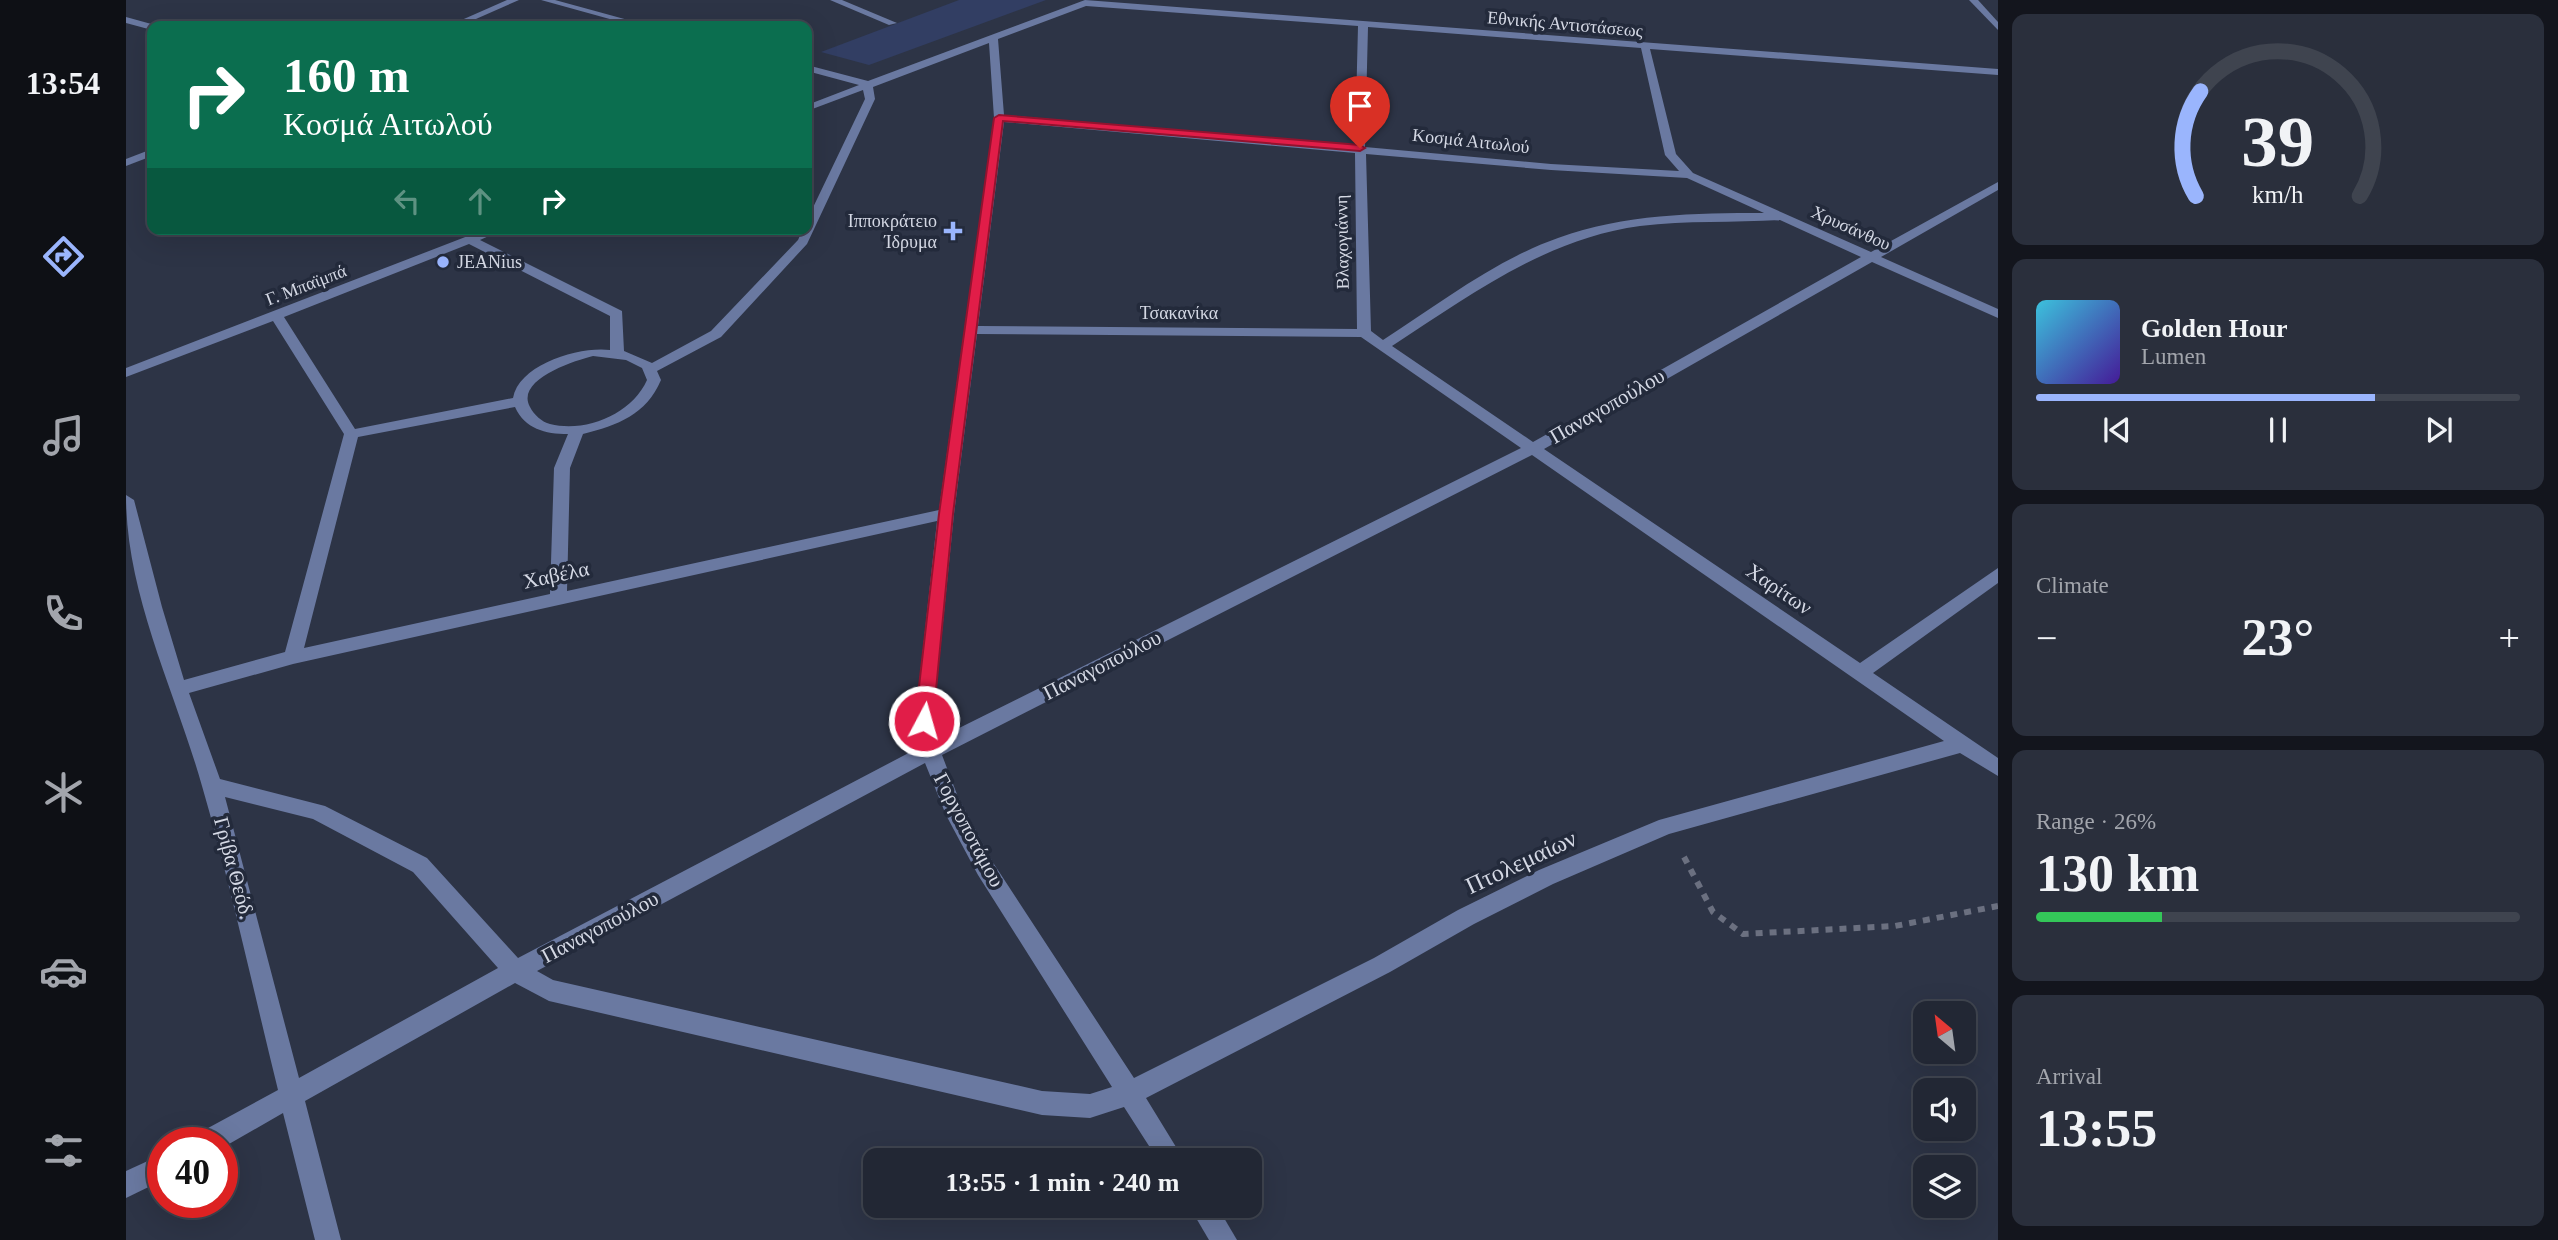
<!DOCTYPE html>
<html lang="en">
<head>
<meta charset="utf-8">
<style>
  :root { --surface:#222734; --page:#2a2f3c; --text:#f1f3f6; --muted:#a2a5ac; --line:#3f444f; --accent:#9ab5fd }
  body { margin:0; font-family:"Times New Roman",serif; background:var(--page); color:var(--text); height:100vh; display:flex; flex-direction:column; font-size:26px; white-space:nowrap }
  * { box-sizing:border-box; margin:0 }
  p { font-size:23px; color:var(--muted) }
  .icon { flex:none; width:38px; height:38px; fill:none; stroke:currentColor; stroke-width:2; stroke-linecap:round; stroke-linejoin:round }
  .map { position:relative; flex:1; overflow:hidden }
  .panel { display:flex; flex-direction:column; gap:14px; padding:14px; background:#13151d; width:560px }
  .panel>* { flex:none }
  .hud { position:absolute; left:21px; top:21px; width:665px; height:214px; border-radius:14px; box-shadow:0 7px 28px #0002,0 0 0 2px var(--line); background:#0b6e4f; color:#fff; overflow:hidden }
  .needle { width:46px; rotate:331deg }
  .controls { position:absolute; left:1787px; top:1001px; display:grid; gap:14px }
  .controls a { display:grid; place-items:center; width:63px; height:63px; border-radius:14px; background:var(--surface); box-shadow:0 7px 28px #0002,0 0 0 2px var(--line); font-size:35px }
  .speed { position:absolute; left:21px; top:1127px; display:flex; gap:14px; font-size:35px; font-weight:700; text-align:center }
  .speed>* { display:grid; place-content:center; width:91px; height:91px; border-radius:50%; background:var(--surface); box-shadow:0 7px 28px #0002,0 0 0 2px var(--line); line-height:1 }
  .speed .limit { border:10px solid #d22; background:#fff; color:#111 }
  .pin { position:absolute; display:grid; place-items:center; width:60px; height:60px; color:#fff; margin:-72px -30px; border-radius:50% 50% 50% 0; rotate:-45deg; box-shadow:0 0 7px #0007 }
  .pin .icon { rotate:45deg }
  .me { position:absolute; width:77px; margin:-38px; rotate:6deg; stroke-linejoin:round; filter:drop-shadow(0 0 5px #0008) }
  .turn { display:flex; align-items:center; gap:24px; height:147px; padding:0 21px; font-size:32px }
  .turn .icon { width:91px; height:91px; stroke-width:2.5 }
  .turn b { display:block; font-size:49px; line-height:60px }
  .lanes { display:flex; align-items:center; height:66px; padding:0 21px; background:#0003; justify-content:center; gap:35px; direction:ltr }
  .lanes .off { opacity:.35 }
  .big { font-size:52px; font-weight:800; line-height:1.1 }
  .panel .widget { flex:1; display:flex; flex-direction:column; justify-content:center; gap:10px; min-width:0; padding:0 24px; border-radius:14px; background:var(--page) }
  .panel .dial { align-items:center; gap:0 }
  .dial svg { height:182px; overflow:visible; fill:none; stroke:var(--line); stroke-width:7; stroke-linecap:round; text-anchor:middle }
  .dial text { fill:var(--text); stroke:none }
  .song { display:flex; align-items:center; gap:21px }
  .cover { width:84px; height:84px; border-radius:10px; background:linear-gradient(135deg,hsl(190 70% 55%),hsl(260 70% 35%)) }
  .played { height:7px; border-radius:4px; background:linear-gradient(90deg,var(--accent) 70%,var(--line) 70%) }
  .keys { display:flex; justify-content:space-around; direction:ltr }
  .heat { display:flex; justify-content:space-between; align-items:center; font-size:38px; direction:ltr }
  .charge { height:10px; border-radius:5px; background:linear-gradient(90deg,#34c759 26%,var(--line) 0) }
  .trip { position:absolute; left:737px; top:1148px; width:399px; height:70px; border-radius:14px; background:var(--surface); box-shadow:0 7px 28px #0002,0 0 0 2px var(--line); font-weight:800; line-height:70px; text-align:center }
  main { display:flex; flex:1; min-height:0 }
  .tab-bar { display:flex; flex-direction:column; width:126px; justify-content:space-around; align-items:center; background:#0e1015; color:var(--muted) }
  .tab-bar .icon { width:49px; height:49px }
  .tab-bar .selected { color:var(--accent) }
  .tab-bar b { font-size:32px; color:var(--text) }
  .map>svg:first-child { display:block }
  .green { fill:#323e63 }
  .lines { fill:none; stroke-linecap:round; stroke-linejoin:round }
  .path { stroke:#6b7080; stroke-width:6; stroke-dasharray:7 7; stroke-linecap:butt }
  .minor { fill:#6a79a1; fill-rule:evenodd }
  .route { fill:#e11d48; stroke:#92132f; stroke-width:2 }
  .poi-dot { fill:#9ab5fd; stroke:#232a3b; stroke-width:2.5 }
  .labels { text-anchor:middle; stroke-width:7; stroke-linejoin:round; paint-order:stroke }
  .far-street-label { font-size:18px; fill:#d4d8e4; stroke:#232a3b }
  .far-poi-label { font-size:18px; fill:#d4d8e4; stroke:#232a3b; text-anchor:end }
  .street-label { font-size:21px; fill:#d4d8e4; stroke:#232a3b }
  .near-street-label { font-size:24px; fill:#d4d8e4; stroke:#232a3b }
</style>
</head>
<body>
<main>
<nav class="tab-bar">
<b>13:54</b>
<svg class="icon selected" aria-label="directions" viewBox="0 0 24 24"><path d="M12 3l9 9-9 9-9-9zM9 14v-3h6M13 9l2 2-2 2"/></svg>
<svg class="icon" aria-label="music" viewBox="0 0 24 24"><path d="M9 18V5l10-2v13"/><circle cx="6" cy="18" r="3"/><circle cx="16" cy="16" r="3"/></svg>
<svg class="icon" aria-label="phone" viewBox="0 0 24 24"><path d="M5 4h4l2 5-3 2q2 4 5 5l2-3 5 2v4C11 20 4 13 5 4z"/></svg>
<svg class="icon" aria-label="climate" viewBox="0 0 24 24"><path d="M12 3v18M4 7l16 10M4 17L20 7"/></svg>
<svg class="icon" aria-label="car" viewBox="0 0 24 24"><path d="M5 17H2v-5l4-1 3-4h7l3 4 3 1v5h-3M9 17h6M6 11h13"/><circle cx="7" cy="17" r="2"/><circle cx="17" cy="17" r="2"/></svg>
<svg class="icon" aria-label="filters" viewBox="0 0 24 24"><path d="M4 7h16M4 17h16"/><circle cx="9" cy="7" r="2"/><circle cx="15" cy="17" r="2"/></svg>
</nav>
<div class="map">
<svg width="1872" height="1240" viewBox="0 0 1872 1240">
  <rect width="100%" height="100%" fill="#2d3446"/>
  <!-- green -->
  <path class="green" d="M 833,0 L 920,0 L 743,65 L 695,52 Z"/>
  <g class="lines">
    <!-- path -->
    <path class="path" d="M 1558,857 L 1587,912 L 1617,934 L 1769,926 L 1872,906"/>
    <!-- minor -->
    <g class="minor">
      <path d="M 381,0 L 393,0 L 334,26 L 322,26 Z"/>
      <path d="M 415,0 L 429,0 L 524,26 L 509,26 Z"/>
      <path d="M 704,0 L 716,0 L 771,23 L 763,25 Z"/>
      <path d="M 959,0 L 1872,69 L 1872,75 L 1524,49 L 1550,154 L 1567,173 L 1745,252 L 1872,182 L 1872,190 L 1755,257 L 1872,309 L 1872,318 L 1746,262 L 1418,449 L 1734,663 L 1872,568 L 1872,583 L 1747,673 L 1872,758 L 1872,776 L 1834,753 L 1543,834 L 1427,884 L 1348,924 L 1264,972 L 1020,1098 L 1058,1160 L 1032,1160 L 998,1107 L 964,1118 L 916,1115 L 423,1001 L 389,983 L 179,1101 L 215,1240 L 189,1240 L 157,1113 L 96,1148 L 96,1143 L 68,1143 L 71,1134 L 152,1090 C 127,989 105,886 76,786 C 49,690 0,596 0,495 L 8,500 L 36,607 L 58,680 L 159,652 L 218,434 L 147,321 L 0,377 L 0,368 L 360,229 L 378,229 L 354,240 L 496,311 L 498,351 L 526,363 L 585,331 L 672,240 L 677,229 L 681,229 L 681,220 L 739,99 L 737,90 L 681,111 L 681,105 L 733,85 L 681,71 L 681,65 L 742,81 ZM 960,6 L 1232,26 L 1229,146 L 878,115 L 872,39 ZM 1242,27 L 1515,48 L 1539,155 L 1553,171 L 1425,164 L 1239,147 ZM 863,43 L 868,118 L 813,510 L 441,591 L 444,468 L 457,434 C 492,425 520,415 535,380 L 531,371 L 595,337 L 681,244 L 749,99 L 747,87 ZM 878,122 L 1229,153 L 1231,329 L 852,326 ZM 1240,154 L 1425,170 L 1561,178 L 1638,213 C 1569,213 1498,214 1432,238 C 1369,260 1313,304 1257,340 L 1245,331 ZM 1654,220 L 1735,257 L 1407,442 L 1266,346 C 1345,295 1419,239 1514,226 C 1561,220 1607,223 1654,220 ZM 343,244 L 484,316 L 484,350 C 454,346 393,364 387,398 L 229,429 L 158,317 ZM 851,334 L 1235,337 L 1395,448 L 811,739 L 807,721 L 828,514 ZM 467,356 L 500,360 L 516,368 L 521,380 C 506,414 460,433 424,424 C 416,422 408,415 404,407 C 389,380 447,361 467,356 ZM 389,407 C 399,429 419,434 442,434 L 428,468 L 424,594 L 178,648 L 232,437 ZM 1406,455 L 1818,741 L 1533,820 L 1413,870 L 1332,910 L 1248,958 L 1008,1078 L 866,861 L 832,797 L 816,755 ZM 811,521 L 789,721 L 794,747 L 392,958 L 301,858 L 199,806 L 94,779 L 63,693 L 167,664 ZM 799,763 L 820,815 L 852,875 L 986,1087 L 964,1094 L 916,1091 L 427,980 L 411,971 ZM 99,797 L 187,819 L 287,872 L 372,968 L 173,1078 Z"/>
      <path d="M 1843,0 L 1852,0 L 1872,22 L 1872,30 Z"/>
      <path d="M 0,17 L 29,25 L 30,26 L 26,26 L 26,30 L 0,23 Z"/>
      <path d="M 26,149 L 26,156 L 0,166 L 0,159 Z"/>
      <path d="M 37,1154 L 37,1180 L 0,1198 L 0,1171 Z"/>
      <path d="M 1063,1206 L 1091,1206 L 1111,1240 L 1083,1240 Z"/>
    </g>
  </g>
  <!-- route -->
  <path class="route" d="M 873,115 L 1234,145 L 1239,148 L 1234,151 L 877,121 L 827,514 L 807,721 L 804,726 L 792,726 L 789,721 L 813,514 L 868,118 Z"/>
  <!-- markers -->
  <g class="poi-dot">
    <path d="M823.5 220.5h7v7h7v7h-7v7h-7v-7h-7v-7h7z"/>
    <circle cx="317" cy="262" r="7"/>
  </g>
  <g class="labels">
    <!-- far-street labels -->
    <g class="far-street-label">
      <text transform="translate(1439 24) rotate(5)" y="6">Εθνικής Αντιστάσεως</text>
      <text transform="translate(1345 141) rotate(6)" y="6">Κοσμά Αιτωλού</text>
      <text transform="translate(1725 228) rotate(24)" y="6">Χρυσάνθου</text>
      <text transform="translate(1216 242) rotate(-91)" y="6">Βλαχογιάννη</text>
      <text transform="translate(180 285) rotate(-21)" y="6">Γ. Μπαϊμπά</text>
      <text x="1053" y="319">Τσακανίκα</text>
    </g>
    <!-- far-poi labels -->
    <g class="far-poi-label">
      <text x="811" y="227">Ιπποκράτειο<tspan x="811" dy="21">Ίδρυμα</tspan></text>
      <text x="331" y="268" text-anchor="start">JEANius</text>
    </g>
    <!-- street labels -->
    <g class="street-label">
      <text transform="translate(1481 406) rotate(-30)" y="7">Παναγοπούλου</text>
      <text transform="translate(430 575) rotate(-12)" y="7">Χαβέλα</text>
      <text transform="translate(1653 589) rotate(34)" y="7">Χαρίτων</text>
      <text transform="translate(976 665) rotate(-27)" y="7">Παναγοπούλου</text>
      <text transform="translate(843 830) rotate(62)" y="7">Γοργοποτάμου</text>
      <text transform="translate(108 868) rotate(75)" y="7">Γρίβα Θεόδ.</text>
      <text transform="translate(474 927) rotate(-28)" y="7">Παναγοπούλου</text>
    </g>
    <!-- near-street labels -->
    <g class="near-street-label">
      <text transform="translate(1395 862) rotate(-25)" y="8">Πτολεμαίων</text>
    </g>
  </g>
</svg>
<div class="controls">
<a><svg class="needle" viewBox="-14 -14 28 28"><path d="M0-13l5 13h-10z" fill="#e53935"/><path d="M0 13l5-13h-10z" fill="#a2a5ac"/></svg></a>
<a><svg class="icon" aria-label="sound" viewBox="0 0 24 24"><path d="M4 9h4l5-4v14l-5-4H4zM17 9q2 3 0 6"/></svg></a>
<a><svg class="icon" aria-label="layers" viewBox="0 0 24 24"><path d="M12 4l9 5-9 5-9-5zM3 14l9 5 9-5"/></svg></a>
</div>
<div class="speed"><div class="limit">40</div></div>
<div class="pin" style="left:1234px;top:148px;background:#d93025"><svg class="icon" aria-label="arrive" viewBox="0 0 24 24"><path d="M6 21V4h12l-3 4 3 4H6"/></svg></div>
<svg class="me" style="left:798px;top:721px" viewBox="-20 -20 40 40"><circle r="17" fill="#e11d48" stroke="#fff" stroke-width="3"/><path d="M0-11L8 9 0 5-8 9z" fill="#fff"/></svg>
<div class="trip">13:55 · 1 min · 240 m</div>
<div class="hud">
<div class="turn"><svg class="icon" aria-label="right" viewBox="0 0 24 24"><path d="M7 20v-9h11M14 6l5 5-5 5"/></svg><div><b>160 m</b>Κοσμά Αιτωλού</div></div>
<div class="lanes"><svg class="icon off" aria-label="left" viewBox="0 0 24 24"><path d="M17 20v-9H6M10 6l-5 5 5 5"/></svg><svg class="icon off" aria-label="ahead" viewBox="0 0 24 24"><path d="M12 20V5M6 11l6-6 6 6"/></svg><svg class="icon" aria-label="right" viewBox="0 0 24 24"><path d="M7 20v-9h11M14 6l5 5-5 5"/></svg></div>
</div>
</div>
<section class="panel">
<div class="widget dial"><svg viewBox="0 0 100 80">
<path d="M14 69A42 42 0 1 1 86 69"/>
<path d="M14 69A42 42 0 0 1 16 23" stroke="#9ab5fd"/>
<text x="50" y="56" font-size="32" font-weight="700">39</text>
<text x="50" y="72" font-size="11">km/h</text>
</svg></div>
<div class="widget">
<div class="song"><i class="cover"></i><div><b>Golden Hour</b><p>Lumen</p></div></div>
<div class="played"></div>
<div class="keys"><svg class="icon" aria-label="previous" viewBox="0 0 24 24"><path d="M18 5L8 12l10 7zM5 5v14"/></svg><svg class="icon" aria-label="pause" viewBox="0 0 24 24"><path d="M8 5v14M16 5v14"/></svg><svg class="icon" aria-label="next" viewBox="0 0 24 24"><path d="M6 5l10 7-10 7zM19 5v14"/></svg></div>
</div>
<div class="widget"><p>Climate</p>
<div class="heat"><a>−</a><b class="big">23°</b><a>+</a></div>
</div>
<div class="widget"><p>Range · 26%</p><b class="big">130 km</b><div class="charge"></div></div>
<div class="widget"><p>Arrival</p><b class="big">13:55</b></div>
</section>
</main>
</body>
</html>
